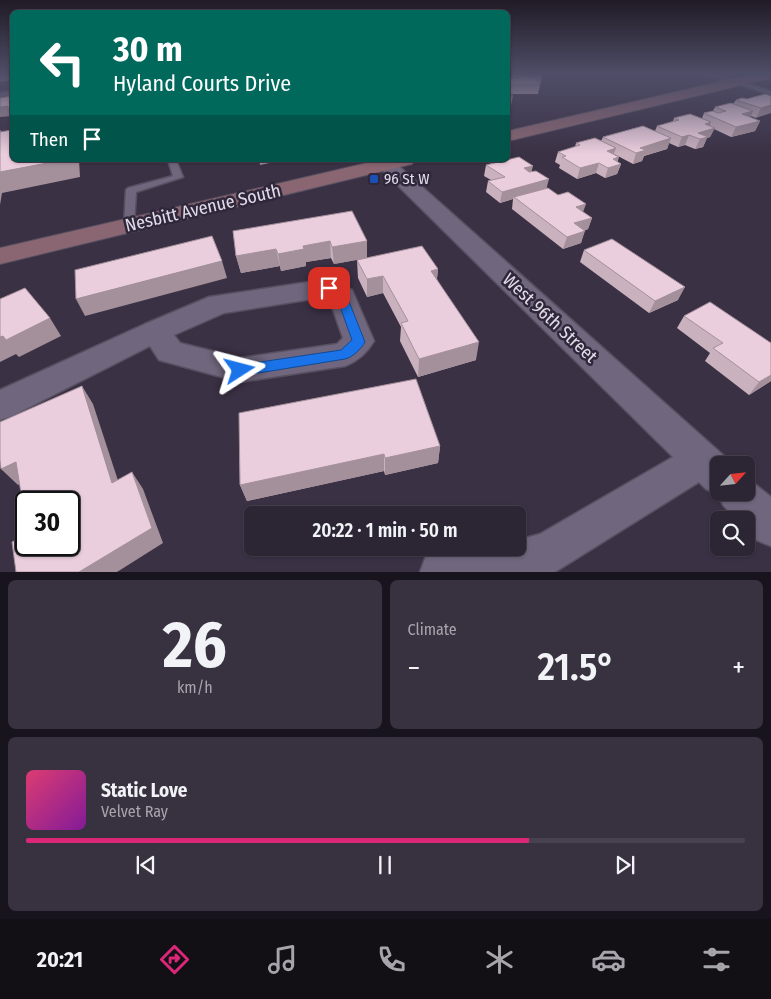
<!DOCTYPE html>
<html lang="en">
<head>
<meta charset="utf-8">
<style>
  :root { --surface:#2c2534; --page:#383140; --text:#f1f3f6; --muted:#a6a5ac; --line:#48424f; --accent:#db2777 }
  body { margin:0; font-family:"Fira Sans Condensed",sans-serif; background:var(--page); color:var(--text); height:100vh; display:flex; flex-direction:column; font-size:19px; white-space:nowrap }
  * { box-sizing:border-box; margin:0 }
  p { font-size:16px; color:var(--muted) }
  .icon { flex:none; width:28px; height:28px; fill:none; stroke:currentColor; stroke-width:2; stroke-linecap:round; stroke-linejoin:round }
  .map { position:relative; height:572px; overflow:hidden }
  .sheet { display:flex; flex-direction:column; gap:8px; padding:8px; background:#18141d; flex:1 }
  .sheet>* { flex:none }
  .banner { position:absolute; left:10px; top:10px; width:500px; height:152px; border-radius:8px; box-shadow:0 1px 4px #0004,0 0 0 1px var(--line); background:#00695c; color:#fff; overflow:hidden }
  .needle { width:32px; rotate:63deg }
  .buttons { position:absolute; left:710px; top:456px; display:grid; gap:10px }
  .buttons a { display:grid; place-items:center; width:45px; height:45px; border-radius:8px; background:var(--surface); box-shadow:0 1px 4px #0004,0 0 0 1px var(--line); font-size:25px }
  .speed { position:absolute; left:15px; top:491px; display:flex; gap:10px; font-size:25px; font-weight:700; text-align:center }
  .speed>* { display:grid; place-content:center; width:65px; height:65px; border-radius:50%; background:var(--surface); box-shadow:0 1px 4px #0004,0 0 0 1px var(--line); line-height:1 }
  .speed .limit { border:2px solid #111; border-radius:8px; background:#fff; color:#111 }
  .pin { position:absolute; display:grid; place-items:center; width:42px; height:42px; color:#fff; margin:-21px; border-radius:10px; box-shadow:0 2px 8px #0006 }
  .me { position:absolute; width:55px; margin:-28px; rotate:81deg; stroke-linejoin:round; filter:drop-shadow(0 0 4px #0008) }
  .turn { display:flex; align-items:center; gap:18px; height:105px; padding:0 20px; font-size:22px }
  .turn .icon { width:65px; height:65px; stroke-width:2.5 }
  .turn b { display:block; font-size:35px; line-height:42px }
  .then { display:flex; align-items:center; height:48px; padding:0 20px; background:#0003; gap:10px; font-size:19px }
  .big { font-size:38px; font-weight:600; line-height:1.1 }
  .sheet .tile { flex:1; display:flex; flex-direction:column; justify-content:center; gap:8px; min-width:0; padding:0 18px; border-radius:8px; background:var(--page) }
  .sheet .dial { align-items:center; gap:0 }
  .dial b { font-size:65px; line-height:1 }
  .song { display:flex; align-items:center; gap:15px }
  .cover { width:60px; height:60px; border-radius:8px; background:linear-gradient(135deg,hsl(340 70% 55%),hsl(290 70% 35%)) }
  .played { height:5px; border-radius:2px; background:linear-gradient(90deg,var(--accent) 70%,var(--line) 70%) }
  .keys { display:flex; justify-content:space-around; direction:ltr }
  .heat { display:flex; justify-content:space-between; align-items:center; font-size:28px; direction:ltr }
  .sheet .tiles { flex:1; display:grid; gap:8px; grid-template-columns:1fr 1fr }
  .tile:last-child { grid-column:span 2 }
  .trip { position:absolute; left:244px; top:506px; width:282px; height:50px; border-radius:8px; background:var(--surface); box-shadow:0 1px 4px #0004,0 0 0 1px var(--line); font-weight:600; line-height:50px; text-align:center }
  .dock { display:flex; height:80px; justify-content:space-around; align-items:center; background:#120f15; color:var(--muted) }
  .dock .icon { width:35px; height:35px }
  .dock .active { color:var(--accent) }
  .dock b { font-size:22px; color:var(--text) }
  .map>svg:first-child { display:block }
  .lines { fill:none; stroke-linecap:round; stroke-linejoin:round }
  .lane-casing { stroke:#575060; stroke-width:3 }
  .street-casing { stroke:#575060; stroke-width:3 }
  .secondary-casing { stroke:#575060; stroke-width:2 }
  .lane { fill:#70667d; fill-rule:evenodd }
  .street { fill:#70667d; fill-rule:evenodd }
  .secondary { fill:#896671; fill-rule:evenodd }
  .wall { fill:#cab1be }
  .shaded-wall { fill:#a4909b }
  .building { fill:#ebcedd; stroke:#a4909b }
  .route { fill:#1a73e8; stroke:#114b97 }
  .transit-dot { fill:#1a4fb4; stroke:#30273b; stroke-width:2 }
  .labels { text-anchor:middle; stroke-width:5; stroke-linejoin:round; paint-order:stroke }
  .far-poi-label { font-size:15px; fill:#e1dce9; stroke:#30273b; text-anchor:start }
  .street-label { font-size:18px; fill:#e1dce9; stroke:#30273b }
</style>
</head>
<body>
<div class="map">
<svg width="771" height="572" viewBox="0 0 771 572">
  <rect width="100%" height="100%" fill="#3b3145"/>
  <g class="lines">
    <!-- lane casing -->
    <g class="lane-casing">
      <g id="lane">
        <path d="M 708,74 L 717,74 L 771,91 L 771,95 Z"/>
        <path d="M 168,160 L 176,160 L 183,177 L 136,192 L 134,226 L 129,229 L 125,228 L 124,226 L 126,190 L 128,188 L 173,176 Z"/>
      </g>
    </g>
    <!-- street casing -->
    <g class="street-casing">
      <g id="street">
        <path d="M 12,91 L 12,99 L 0,101 L 0,93 Z"/>
        <path d="M 372,160 L 392,160 L 732,463 L 733,465 L 719,465 L 719,492 L 746,492 L 746,477 L 771,497 L 771,546 L 756,540 L 746,529 L 746,520 L 737,520 L 723,505 L 718,494 L 706,489 L 699,482 L 555,572 L 420,572 L 426,556 L 452,548 L 518,548 L 518,540 L 540,534 L 673,457 Z"/>
        <path d="M 329,279 L 338,282 L 352,290 L 374,341 C 367,353 358,361 345,366 L 240,382 L 159,360 L 150,346 L 12,416 L 0,420 L 0,390 L 145,324 L 209,297 ZM 325,297 L 330,301 L 343,338 L 337,344 L 240,358 L 180,343 L 174,335 L 224,313 Z"/>
      </g>
    </g>
    <!-- secondary casing -->
    <g class="secondary-casing">
      <g id="secondary">
        <path d="M 753,74 L 771,74 L 771,78 L 508,141 L 508,131 Z"/>
        <path d="M 380,160 L 415,160 L 412,164 L 0,264 L 0,248 Z"/>
      </g>
    </g>
    <!-- lane -->
    <use href="#lane" class="lane"/>
    <!-- street -->
    <use href="#street" class="street"/>
    <!-- secondary -->
    <use href="#secondary" class="secondary"/>
  </g>
  <!-- wall -->
  <g class="wall">
    <path d="M 513,74 L 539,74 L 542,77 L 538,94 L 509,94 L 508,91 L 508,78 L 513,78 Z"/>
    <path d="M 771,96 L 756,118 L 751,116 L 750,117 L 760,121 L 755,131 L 731,137 L 714,129 L 710,137 L 707,138 L 703,147 L 695,149 L 685,145 L 678,147 L 669,143 L 667,149 L 644,156 L 642,161 L 633,164 L 614,154 L 618,162 L 621,164 L 617,174 L 605,178 L 596,173 L 577,179 L 559,168 L 560,165 L 555,162 L 558,152 L 575,147 L 576,143 L 601,141 L 603,137 L 655,131 L 657,126 L 673,121 L 674,118 L 702,118 L 704,113 L 713,111 L 715,107 L 733,104 L 736,100 L 747,99 Z"/>
    <path d="M 486,165 L 531,172 L 547,188 L 592,218 L 588,229 L 584,231 L 581,243 L 563,249 L 512,209 L 513,199 L 500,203 L 486,192 L 488,181 L 491,180 L 484,176 Z"/>
    <path d="M 233,231 L 367,241 L 367,258 L 334,264 L 331,258 L 306,262 L 306,266 L 281,271 L 280,266 L 241,273 L 236,256 Z"/>
    <path d="M 584,250 L 678,300 L 649,313 L 580,262 Z"/>
    <path d="M 357,260 L 438,269 L 437,279 L 476,360 L 418,377 L 400,341 L 401,327 L 383,293 L 367,297 L 358,278 Z"/>
    <path d="M 684,316 L 771,343 L 771,381 L 749,395 L 705,361 L 710,353 L 677,328 Z"/>
    <path d="M 239,413 L 440,446 L 438,463 L 385,475 L 384,471 L 247,501 L 240,485 Z"/>
  </g>
  <!-- shaded-wall -->
  <g class="shaded-wall">
    <path d="M 0,74 L 12,74 L 12,80 L 0,82 Z"/>
    <path d="M 513,96 L 511,105 L 508,106 L 508,97 Z"/>
    <path d="M 771,105 L 771,113 L 756,118 L 761,108 Z"/>
    <path d="M 8,106 L 12,107 L 12,118 L 11,116 L 0,117 L 0,107 Z"/>
    <path d="M 753,111 L 749,121 L 742,114 Z"/>
    <path d="M 760,121 L 755,131 L 731,137 L 736,127 Z"/>
    <path d="M 711,122 L 708,130 L 715,128 L 710,137 L 707,138 L 703,147 L 695,149 L 700,139 L 698,133 L 705,124 Z"/>
    <path d="M 689,135 L 685,145 L 678,147 L 682,137 Z"/>
    <path d="M 671,138 L 667,149 L 644,156 L 642,161 L 633,164 L 636,153 L 640,148 Z"/>
    <path d="M 616,148 L 612,159 L 607,151 Z"/>
    <path d="M 619,157 L 617,165 L 621,164 L 617,174 L 605,178 L 608,168 L 613,159 Z"/>
    <path d="M 63,160 L 79,160 L 80,177 L 2,193 L 0,205 L 0,172 Z"/>
    <path d="M 259,160 L 284,160 L 260,165 Z"/>
    <path d="M 599,163 L 596,173 L 577,179 L 580,168 Z"/>
    <path d="M 533,166 L 530,177 L 524,168 Z"/>
    <path d="M 549,179 L 546,190 L 514,197 L 513,199 L 500,203 L 502,192 Z"/>
    <path d="M 586,204 L 582,215 L 576,207 Z"/>
    <path d="M 592,218 L 588,229 L 570,235 L 574,223 Z"/>
    <path d="M 585,231 L 581,243 L 563,249 L 567,237 Z"/>
    <path d="M 330,241 L 331,258 L 306,262 L 306,266 L 281,271 L 278,254 L 303,246 Z"/>
    <path d="M 367,241 L 367,258 L 334,264 L 332,247 Z"/>
    <path d="M 276,249 L 280,266 L 241,273 L 236,256 Z"/>
    <path d="M 222,261 L 227,278 L 85,316 L 76,299 Z"/>
    <path d="M 438,269 L 436,286 L 431,271 Z"/>
    <path d="M 383,276 L 383,293 L 367,297 L 367,279 Z"/>
    <path d="M 685,287 L 678,300 L 649,313 L 655,301 Z"/>
    <path d="M 50,318 L 61,336 L 19,357 L 16,354 L 0,362 L 0,337 Z"/>
    <path d="M 479,342 L 476,360 L 418,377 L 419,359 Z"/>
    <path d="M 771,375 L 771,381 L 749,395 L 759,382 Z"/>
    <path d="M 82,386 L 93,404 L 124,499 L 112,483 Z"/>
    <path d="M 440,446 L 438,463 L 385,475 L 385,458 Z"/>
    <path d="M 384,454 L 384,471 L 247,501 L 240,485 Z"/>
    <path d="M 16,462 L 32,479 L 18,485 L 1,469 Z"/>
    <path d="M 132,472 L 143,489 L 163,543 L 117,572 L 79,572 Z"/>
  </g>
  <!-- building -->
  <g class="building">
    <path d="M 516,74 L 539,74 L 542,77 L 535,77 L 540,85 L 511,85 L 508,79 L 508,78 L 519,78 Z"/>
    <path d="M 508,94 L 513,96 L 508,97 Z"/>
    <path d="M 765,94 L 771,96 L 771,105 L 761,108 L 736,100 L 742,98 L 747,99 Z"/>
    <path d="M 12,96 L 12,107 L 7,108 L 8,106 L 0,107 L 0,98 Z"/>
    <path d="M 731,103 L 753,111 L 742,114 L 760,121 L 736,127 L 704,113 L 713,111 L 718,113 L 726,111 L 715,107 Z"/>
    <path d="M 690,114 L 711,122 L 705,124 L 715,128 L 698,133 L 708,137 L 700,139 L 689,135 L 682,137 L 657,126 L 679,120 L 674,118 Z"/>
    <path d="M 643,126 L 671,138 L 640,148 L 646,150 L 636,153 L 603,137 Z"/>
    <path d="M 0,130 L 0,132 L 12,130 L 12,160 L 63,160 L 0,172 Z"/>
    <path d="M 595,138 L 616,148 L 607,151 L 619,157 L 613,159 L 621,164 L 608,168 L 599,163 L 580,168 L 562,157 L 566,156 L 558,152 L 580,145 L 576,143 Z"/>
    <path d="M 519,157 L 533,166 L 524,168 L 529,172 L 536,171 L 549,179 L 502,192 L 488,181 L 505,177 L 486,165 Z"/>
    <path d="M 548,188 L 558,195 L 568,192 L 586,204 L 576,207 L 592,218 L 574,223 L 585,231 L 567,237 L 514,197 Z"/>
    <path d="M 352,211 L 367,241 L 332,247 L 330,241 L 303,246 L 304,249 L 278,254 L 276,249 L 236,256 L 233,231 Z"/>
    <path d="M 212,236 L 222,261 L 76,299 L 75,270 Z"/>
    <path d="M 612,239 L 685,287 L 655,301 L 584,250 Z"/>
    <path d="M 422,246 L 438,269 L 431,271 L 479,342 L 419,359 L 401,323 L 408,321 L 383,276 L 367,279 L 357,260 Z"/>
    <path d="M 25,288 L 50,318 L 6,340 L 3,336 L 0,337 L 0,299 Z"/>
    <path d="M 710,302 L 771,343 L 771,375 L 759,382 L 713,348 L 723,343 L 684,316 Z"/>
    <path d="M 416,379 L 440,446 L 385,458 L 384,454 L 240,485 L 239,413 Z"/>
    <path d="M 82,386 L 112,483 L 132,472 L 152,528 L 79,572 L 16,572 L 12,542 L 26,534 L 26,545 L 69,545 L 69,502 L 26,502 L 26,524 L 16,462 L 1,469 L 0,460 L 0,422 Z"/>
  </g>
  <!-- sky -->
  <linearGradient id="sky" x2="0" y2="1"><stop stop-color="#201b26"/><stop offset="0.48" stop-color="#4f4e68"/><stop offset="1" stop-color="#4f4e68" stop-opacity="0"/></linearGradient>
  <rect width="771" height="154" fill="url(#sky)"/>
  <!-- route -->
  <path class="route" d="M 329,284 L 346,294 L 365,342 C 361,349 353,357 345,359 L 240,376 L 236,374 L 234,370 L 236,366 L 240,365 L 341,350 L 352,340 L 337,298 L 323,288 Z"/>
  <!-- markers -->
  <rect class="transit-dot" x="369" y="174" width="10" height="10" rx="2.5"/>
  <g class="labels">
    <!-- far-poi labels -->
    <g class="far-poi-label">
      <text x="384" y="184">96 St W</text>
    </g>
    <!-- street labels -->
    <g class="street-label">
      <text transform="translate(203 208) rotate(-13)" y="6">Nesbitt Avenue South</text>
      <text transform="translate(550 318) rotate(43)" y="6">West 96th Street</text>
    </g>
  </g>
</svg>
<div class="buttons">
<a><svg class="needle" viewBox="-14 -14 28 28"><path d="M0-13l5 13h-10z" fill="#e53935"/><path d="M0 13l5-13h-10z" fill="#a6a5ac"/></svg></a>
<a><svg class="icon" aria-label="search" viewBox="0 0 24 24"><circle cx="10" cy="10" r="6"/><path d="M15 15l6 6"/></svg></a>
</div>
<div class="speed"><div class="limit">30</div></div>
<div class="pin" style="left:329px;top:288px;background:#d93025"><svg class="icon" aria-label="arrive" viewBox="0 0 24 24"><path d="M6 21V4h12l-3 4 3 4H6"/></svg></div>
<svg class="me" style="left:240px;top:370px" viewBox="-20 -20 40 40"><path d="M0-17L14 15 0 8-14 15z" fill="#1a73e8" stroke="#fff" stroke-width="4"/></svg>
<div class="trip">20:22 · 1 min · 50 m</div>
<div class="banner">
<div class="turn"><svg class="icon" aria-label="left" viewBox="0 0 24 24"><path d="M17 20v-9H6M10 6l-5 5 5 5"/></svg><div><b>30 m</b>Hyland Courts Drive</div></div>
<div class="then">Then<svg class="icon" aria-label="arrive" viewBox="0 0 24 24"><path d="M6 21V4h12l-3 4 3 4H6"/></svg></div>
</div>
</div>
<section class="sheet">
<div class="tiles">
<div class="tile dial"><b>26</b><p>km/h</p></div>
<div class="tile"><p>Climate</p>
<div class="heat"><a>−</a><b class="big">21.5°</b><a>+</a></div>
</div>
<div class="tile">
<div class="song"><i class="cover"></i><div><b>Static Love</b><p>Velvet Ray</p></div></div>
<div class="played"></div>
<div class="keys"><svg class="icon" aria-label="previous" viewBox="0 0 24 24"><path d="M18 5L8 12l10 7zM5 5v14"/></svg><svg class="icon" aria-label="pause" viewBox="0 0 24 24"><path d="M8 5v14M16 5v14"/></svg><svg class="icon" aria-label="next" viewBox="0 0 24 24"><path d="M6 5l10 7-10 7zM19 5v14"/></svg></div>
</div>
</div>
</section>
<nav class="dock">
<b>20:21</b>
<svg class="icon active" aria-label="directions" viewBox="0 0 24 24"><path d="M12 3l9 9-9 9-9-9zM9 14v-3h6M13 9l2 2-2 2"/></svg>
<svg class="icon" aria-label="music" viewBox="0 0 24 24"><path d="M9 18V5l10-2v13"/><circle cx="6" cy="18" r="3"/><circle cx="16" cy="16" r="3"/></svg>
<svg class="icon" aria-label="phone" viewBox="0 0 24 24"><path d="M5 4h4l2 5-3 2q2 4 5 5l2-3 5 2v4C11 20 4 13 5 4z"/></svg>
<svg class="icon" aria-label="climate" viewBox="0 0 24 24"><path d="M12 3v18M4 7l16 10M4 17L20 7"/></svg>
<svg class="icon" aria-label="car" viewBox="0 0 24 24"><path d="M5 17H2v-5l4-1 3-4h7l3 4 3 1v5h-3M9 17h6M6 11h13"/><circle cx="7" cy="17" r="2"/><circle cx="17" cy="17" r="2"/></svg>
<svg class="icon" aria-label="filters" viewBox="0 0 24 24"><path d="M4 7h16M4 17h16"/><circle cx="9" cy="7" r="2"/><circle cx="15" cy="17" r="2"/></svg>
</nav>
</body>
</html>
